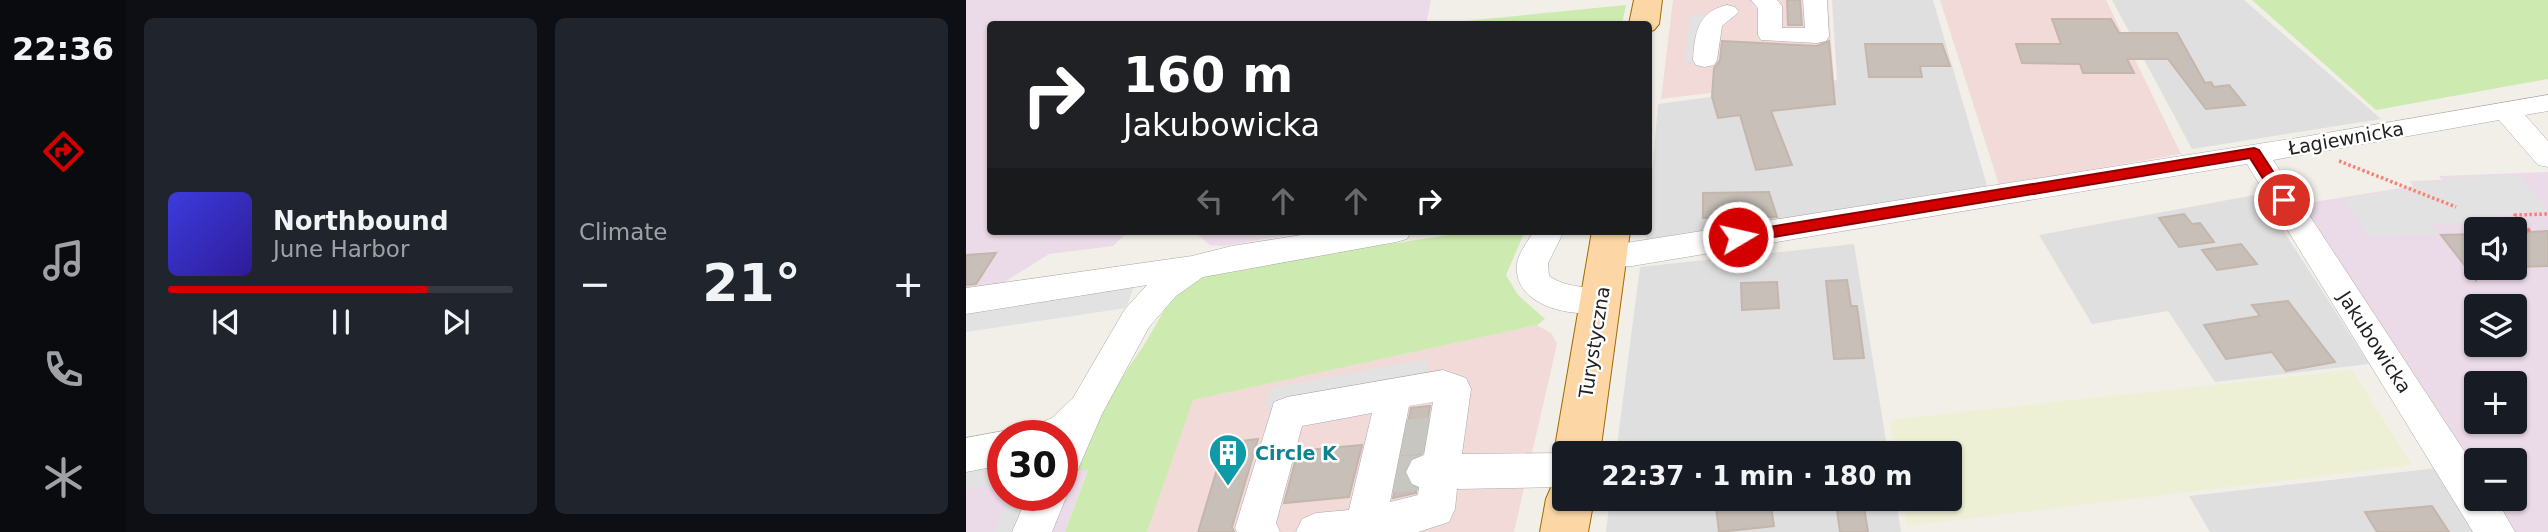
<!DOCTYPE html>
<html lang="en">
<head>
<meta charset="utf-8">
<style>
  :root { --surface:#171b24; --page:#20242c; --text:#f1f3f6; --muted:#9ea1a6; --line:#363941; --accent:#d40000 }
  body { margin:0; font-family:"DejaVu Sans",sans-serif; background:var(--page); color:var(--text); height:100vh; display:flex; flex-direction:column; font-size:26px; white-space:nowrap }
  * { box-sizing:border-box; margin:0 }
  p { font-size:23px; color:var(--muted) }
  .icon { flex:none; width:38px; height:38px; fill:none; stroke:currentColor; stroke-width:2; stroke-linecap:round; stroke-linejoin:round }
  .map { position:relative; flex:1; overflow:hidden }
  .drawer { display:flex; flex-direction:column; gap:18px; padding:18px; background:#0d0f14; width:840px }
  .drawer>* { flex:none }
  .guide { position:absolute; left:21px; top:21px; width:665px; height:214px; border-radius:7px; box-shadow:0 2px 5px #0004; background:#202124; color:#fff; overflow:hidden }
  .controls { position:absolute; left:1498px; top:217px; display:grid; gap:14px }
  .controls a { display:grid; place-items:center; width:63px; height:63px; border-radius:7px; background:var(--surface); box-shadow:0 2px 5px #0004; font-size:35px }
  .speed { position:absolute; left:21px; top:420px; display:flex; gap:14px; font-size:35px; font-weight:700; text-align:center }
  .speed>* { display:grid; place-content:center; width:91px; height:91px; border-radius:50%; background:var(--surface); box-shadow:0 2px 5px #0004; line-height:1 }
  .speed .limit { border:10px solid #d22; background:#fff; color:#111 }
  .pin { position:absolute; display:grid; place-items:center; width:60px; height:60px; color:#fff; margin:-30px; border:4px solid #fff; border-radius:50%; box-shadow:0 2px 7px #0007 }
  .me { position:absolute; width:77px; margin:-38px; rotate:81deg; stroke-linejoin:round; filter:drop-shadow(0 0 5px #0008) }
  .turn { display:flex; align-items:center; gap:24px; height:147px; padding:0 21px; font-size:32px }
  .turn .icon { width:91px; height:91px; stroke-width:2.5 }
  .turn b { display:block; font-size:49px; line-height:60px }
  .lanes { display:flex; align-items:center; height:66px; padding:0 21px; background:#0003; justify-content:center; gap:35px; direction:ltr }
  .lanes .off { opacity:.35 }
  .big { font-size:52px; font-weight:800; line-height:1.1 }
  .drawer .tile { flex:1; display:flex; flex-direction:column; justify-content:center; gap:10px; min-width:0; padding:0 24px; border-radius:10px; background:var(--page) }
  .song { display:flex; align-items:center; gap:21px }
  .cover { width:84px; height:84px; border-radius:10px; background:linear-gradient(135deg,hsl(240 70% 55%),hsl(250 70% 35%)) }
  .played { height:7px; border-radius:4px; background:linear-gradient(90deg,var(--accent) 75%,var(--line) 75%) }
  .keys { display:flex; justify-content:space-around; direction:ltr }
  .heat { display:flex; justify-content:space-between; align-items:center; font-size:38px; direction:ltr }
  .drawer .tiles { flex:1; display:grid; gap:18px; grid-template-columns:repeat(2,1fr) }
  .trip { position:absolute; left:586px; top:441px; width:410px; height:70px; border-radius:7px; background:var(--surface); box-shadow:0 2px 5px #0004; font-weight:800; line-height:70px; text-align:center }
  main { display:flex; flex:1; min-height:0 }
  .dock { display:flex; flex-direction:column; width:126px; justify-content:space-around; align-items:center; background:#090b0e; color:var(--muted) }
  .dock .icon { width:49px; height:49px }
  .dock .selected { color:var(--accent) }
  .dock b { font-size:32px; color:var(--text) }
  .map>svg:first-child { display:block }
  .residential { fill:#e0dfdf }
  .commercial { fill:#f2dad9 }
  .industrial { fill:#ebdbe8; fill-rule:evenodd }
  .farmland { fill:#eef0d5 }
  .grass { fill:#cdebb0 }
  .parking { fill:#e2e2e2 }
  .building { fill:#c7bfb8; stroke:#c4b6ab; stroke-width:2 }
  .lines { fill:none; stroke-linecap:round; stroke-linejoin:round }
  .minor-tunnel { stroke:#c8c6c1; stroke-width:35; stroke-dasharray:35 18; stroke-linecap:butt }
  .minor-casing { stroke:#a9a9a9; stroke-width:1 }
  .major-casing { stroke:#a06b00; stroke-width:2 }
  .path-far1 { stroke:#fa8072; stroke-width:3.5; stroke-dasharray:2.5 2.5; stroke-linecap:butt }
  .path { stroke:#fa8072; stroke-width:5; stroke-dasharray:3.5 3.5; stroke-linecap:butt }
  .minor { fill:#fff; fill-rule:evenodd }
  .major { fill:#fcd6a4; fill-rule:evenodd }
  .route { fill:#d40000; stroke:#8a0000; stroke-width:2 }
  .labels { text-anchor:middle; stroke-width:5; stroke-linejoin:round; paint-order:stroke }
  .street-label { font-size:19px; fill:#222; stroke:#fff }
  .culture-label { font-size:19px; font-weight:bold; fill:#0d838f; stroke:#fff; text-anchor:start }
</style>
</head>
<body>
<main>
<nav class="dock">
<b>22:36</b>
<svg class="icon selected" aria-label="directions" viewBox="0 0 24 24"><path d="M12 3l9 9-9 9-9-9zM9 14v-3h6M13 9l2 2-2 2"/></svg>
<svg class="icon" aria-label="music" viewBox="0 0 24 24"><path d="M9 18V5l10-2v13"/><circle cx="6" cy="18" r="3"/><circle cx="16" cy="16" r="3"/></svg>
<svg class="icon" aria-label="phone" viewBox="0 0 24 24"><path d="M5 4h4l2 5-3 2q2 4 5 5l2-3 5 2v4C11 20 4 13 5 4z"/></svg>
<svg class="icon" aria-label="climate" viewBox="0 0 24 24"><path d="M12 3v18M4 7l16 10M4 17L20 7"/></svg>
</nav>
<section class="drawer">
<div class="tiles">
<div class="tile">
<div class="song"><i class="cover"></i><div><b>Northbound</b><p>June Harbor</p></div></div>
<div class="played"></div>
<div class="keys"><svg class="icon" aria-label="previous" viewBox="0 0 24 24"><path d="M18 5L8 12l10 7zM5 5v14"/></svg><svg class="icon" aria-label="pause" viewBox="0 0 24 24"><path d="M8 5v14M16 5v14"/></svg><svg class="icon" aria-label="next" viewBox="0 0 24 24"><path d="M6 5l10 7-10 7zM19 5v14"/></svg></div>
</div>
<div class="tile"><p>Climate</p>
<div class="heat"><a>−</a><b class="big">21°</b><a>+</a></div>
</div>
</div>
</section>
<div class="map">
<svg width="1582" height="532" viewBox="0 0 1582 532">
  <rect width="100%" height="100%" fill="#f2efe9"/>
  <!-- residential -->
  <g class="residential">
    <path d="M 866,0 L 967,0 L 1022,189 L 680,240 L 692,104 L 871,80 Z"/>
    <path d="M 1146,0 L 1278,0 L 1415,119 L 1226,149 Z"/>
    <path d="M 1294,194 L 1403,364 L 1249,382 L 1202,311 L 1126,324 L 1073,235 Z"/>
    <path d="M 888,244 L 922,453 L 650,453 L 674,267 Z"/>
    <path d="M 1472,468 L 1512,532 L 1244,532 L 1223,496 Z"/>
    <path d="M 644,499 L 930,499 L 935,532 L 640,532 Z"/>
  </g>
  <!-- commercial -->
  <g class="commercial">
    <path d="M 707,0 L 862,0 L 868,78 L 695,99 Z"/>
    <path d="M 974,0 L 1140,0 L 1215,154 L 1033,185 Z"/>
    <path d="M 571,325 L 586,334 L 591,344 L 548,532 L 181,532 L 226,400 Z"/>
  </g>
  <!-- industrial -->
  <g class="industrial">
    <path d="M 0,0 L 465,0 L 460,24 L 24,24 L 24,231 L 163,231 L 147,246 L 83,254 L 26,290 L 0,293 Z"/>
    <path d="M 1582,172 L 1582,532 L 1540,532 L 1519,499 L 1549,499 L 1549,460 L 1510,460 L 1510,486 L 1330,205 L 1447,186 L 1444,181 L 1476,180 L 1473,176 ZM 1510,229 L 1549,229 L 1549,268 L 1510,268 ZM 1510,306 L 1549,306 L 1549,345 L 1510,345 ZM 1510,383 L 1549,383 L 1549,422 L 1510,422 Z"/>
    <path d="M 231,231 L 347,231 L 257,246 L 244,245 L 232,235 Z"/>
    <path d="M 122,469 L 99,532 L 0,532 L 0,489 L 37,483 L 37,495 L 96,495 L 96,473 Z"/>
  </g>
  <!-- farmland -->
  <path class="farmland" d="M 1386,370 L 1446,465 L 941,526 L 937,499 L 984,499 L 984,453 L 929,453 L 923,420 Z"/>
  <!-- grass -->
  <g class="grass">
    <path d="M 1286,0 L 1582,0 L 1582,79 L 1410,110 Z"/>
    <path d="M 660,5 L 656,24 L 468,24 Z"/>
    <path d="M 510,231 L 559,231 L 540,275 L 552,295 L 579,319 L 571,325 L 227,400 L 181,532 L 99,532 L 122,470 L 108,471 L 145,393 L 178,345 L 207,295 L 244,271 Z"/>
  </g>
  <!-- parking -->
  <g class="parking">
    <path d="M 725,15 L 738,15 L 733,63 L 718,63 Z"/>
    <path d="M 1554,176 L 1582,211 L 1532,213 L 1537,221 L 1465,224 L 1473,235 L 1403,237 L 1378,199 L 1451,186 L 1449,182 L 1481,182 L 1478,177 Z"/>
    <path d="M 169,284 L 160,308 L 0,332 L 0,309 Z"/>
    <path d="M 462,359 L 462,378 L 301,408 L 304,388 Z"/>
    <path d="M 37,464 L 34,484 L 0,489 L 0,470 Z"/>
    <path d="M 67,495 L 51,532 L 28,532 L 44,496 Z"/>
  </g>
  <!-- building -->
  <g class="building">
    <path d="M 821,0 L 834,0 L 836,25 L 822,25 Z"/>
    <path d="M 1086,19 L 1145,19 L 1153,33 L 1211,33 L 1239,83 L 1245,82 L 1248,87 L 1263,85 L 1279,105 L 1240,109 L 1202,59 L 1161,59 L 1168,73 L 1117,73 L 1114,64 L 1056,63 L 1050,44 L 1095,44 Z"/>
    <path d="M 756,41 L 851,46 L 863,41 L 869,104 L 805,111 L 826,165 L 790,170 L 774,115 L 752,118 L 746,97 L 748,68 L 754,60 Z"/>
    <path d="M 899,44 L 976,44 L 984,66 L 954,66 L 956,77 L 903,77 Z"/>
    <path d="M 803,192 L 811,217 L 737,218 L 737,193 Z"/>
    <path d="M 1218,214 L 1226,224 L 1234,223 L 1248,242 L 1213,247 L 1193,218 Z"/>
    <path d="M 1582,231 L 1582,266 L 1549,267 L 1549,233 Z"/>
    <path d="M 1510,234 L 1510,280 L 1475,235 Z"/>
    <path d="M 1275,244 L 1291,264 L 1251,270 L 1236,250 Z"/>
    <path d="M 30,253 L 10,284 L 0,285 L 0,255 Z"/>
    <path d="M 881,280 L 885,306 L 891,306 L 898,358 L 868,359 L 860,281 Z"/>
    <path d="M 811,282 L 813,308 L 776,310 L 775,283 Z"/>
    <path d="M 1322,301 L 1369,362 L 1320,371 L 1306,352 L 1260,359 L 1238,325 L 1294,316 L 1286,305 Z"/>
    <path d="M 464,406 L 456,453 L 444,459 L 438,471 L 444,485 L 450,489 L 450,493 L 427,498 L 445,408 Z"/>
    <path d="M 292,439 L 266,527 L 268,532 L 232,532 L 259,443 Z"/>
    <path d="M 396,445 L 383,497 L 318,503 L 332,451 Z"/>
    <path d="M 749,499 L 804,499 L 808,526 L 753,532 Z"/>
    <path d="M 897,501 L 902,532 L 874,532 L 870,503 Z"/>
    <path d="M 1466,506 L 1483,532 L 1411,532 L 1399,512 Z"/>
  </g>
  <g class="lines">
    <!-- minor-tunnel -->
    <g class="minor-tunnel">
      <path d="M 431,438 L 465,435"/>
      <path d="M 423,475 L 459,472"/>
    </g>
    <!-- minor casing -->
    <g class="minor-casing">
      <g id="minor">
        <path d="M 785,0 L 811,0 L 816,6 L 816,28 L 839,28 L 837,0 L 861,0 L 863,36 L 860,41 L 851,43 L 795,40 L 792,35 L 792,8 Z"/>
        <path d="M 761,5 L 769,7 L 773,12 L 756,26 L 751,60 L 748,65 L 739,67 L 730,65 L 727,60 C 729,33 731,12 761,5 Z"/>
        <path d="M 1582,95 L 1582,111 L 1559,115 L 1582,141 L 1582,167 L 1572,165 L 1533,120 L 1307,160 L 1510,469 L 1510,499 L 1530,499 L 1549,532 L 1507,532 L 1281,164 L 666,266 L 641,267 L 630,263 L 625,255 L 630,247 L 666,242 L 1337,137 Z"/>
        <path d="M 361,231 L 445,231 L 441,239 L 430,242 L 237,277 L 210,296 L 183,327 L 136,414 L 109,476 L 96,481 L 96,436 L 67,436 L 72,424 L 86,418 L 107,398 L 159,309 L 181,285 L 0,314 L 0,288 L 226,256 L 266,246 Z"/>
        <path d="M 568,231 L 598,231 L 582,263 L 583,276 C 604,290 624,285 647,292 L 651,301 L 647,310 C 615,320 547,309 551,265 C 551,255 562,241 568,231 Z"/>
        <path d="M 477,370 L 500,378 L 505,389 L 496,454 L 598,453 L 598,487 L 491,489 L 489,509 L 483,522 L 452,532 L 330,532 L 336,519 L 350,513 L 383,510 L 406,413 L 336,426 L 310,523 L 314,532 L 271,532 L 269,528 L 308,402 L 321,397 ZM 467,402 L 458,455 L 446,460 L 440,472 L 446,484 L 453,487 L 452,495 L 424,502 L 443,406 Z"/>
        <path d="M 37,431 L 49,436 L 37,436 L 37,465 L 0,472 L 0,438 Z"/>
        <path d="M 96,484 L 101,495 L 86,532 L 46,532 L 62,495 L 96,495 Z"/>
      </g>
    </g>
    <!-- major casing -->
    <g class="major-casing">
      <g id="major">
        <path d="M 668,0 L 696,0 L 693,24 L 688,30 L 682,32 L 682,24 L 663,24 Z"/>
        <path d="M 626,231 L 664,231 L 634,453 L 598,453 L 598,469 L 595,467 L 588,453 Z"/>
        <path d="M 598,479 L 598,499 L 628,499 L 622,532 L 574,532 L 580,499 L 587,483 Z"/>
      </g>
    </g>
    <!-- path-far1 -->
    <g class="path-far1">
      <path d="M 1373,161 L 1490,207"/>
      <path d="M 1562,231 L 1549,215 L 1582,214"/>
    </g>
    <!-- path -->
    <path class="path" d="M 1561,229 L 1563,232"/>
    <!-- minor -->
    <use href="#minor" class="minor"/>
    <!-- major -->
    <use href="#major" class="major"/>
  </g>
  <!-- route -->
  <path class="route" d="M 1288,148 L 1293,150 L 1323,196 L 1326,200 L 1323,204 L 1313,204 L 1284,158 L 772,243 L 765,237 L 772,232 Z"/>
  <!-- icons -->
  <defs>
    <g id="building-pin" transform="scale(2.0125)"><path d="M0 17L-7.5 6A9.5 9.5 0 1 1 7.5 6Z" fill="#0f9aa8" stroke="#fff"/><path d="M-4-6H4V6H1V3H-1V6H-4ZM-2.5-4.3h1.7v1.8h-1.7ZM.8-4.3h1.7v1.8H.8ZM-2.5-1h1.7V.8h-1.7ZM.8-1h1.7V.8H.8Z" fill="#fff"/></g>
  </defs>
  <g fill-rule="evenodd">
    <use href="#building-pin" x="262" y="453"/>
  </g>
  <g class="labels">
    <!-- street labels -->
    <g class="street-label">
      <text transform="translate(1380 138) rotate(-10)" y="7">Łagiewnicka</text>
      <text transform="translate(628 342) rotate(-81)" y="7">Turystyczna</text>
      <text transform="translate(1409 342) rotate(57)" y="7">Jakubowicka</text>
    </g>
    <!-- culture labels -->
    <g class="culture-label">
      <text x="289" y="460">Circle K</text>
    </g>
  </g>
</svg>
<div class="controls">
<a><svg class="icon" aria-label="sound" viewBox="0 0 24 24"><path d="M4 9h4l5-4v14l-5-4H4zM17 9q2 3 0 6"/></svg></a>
<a><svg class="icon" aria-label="layers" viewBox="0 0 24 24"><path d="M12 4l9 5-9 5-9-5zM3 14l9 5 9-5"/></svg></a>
<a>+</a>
<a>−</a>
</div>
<div class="speed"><div class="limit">30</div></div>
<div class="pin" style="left:1318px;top:200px;background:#d93025"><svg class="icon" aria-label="arrive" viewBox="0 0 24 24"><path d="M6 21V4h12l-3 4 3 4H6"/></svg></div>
<svg class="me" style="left:772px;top:237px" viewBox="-20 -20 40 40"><circle r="17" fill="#d40000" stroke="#fff" stroke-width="3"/><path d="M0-11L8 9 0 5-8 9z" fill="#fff"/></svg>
<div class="trip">22:37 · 1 min · 180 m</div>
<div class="guide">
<div class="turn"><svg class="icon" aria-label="right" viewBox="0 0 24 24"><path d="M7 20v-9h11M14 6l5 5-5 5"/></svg><div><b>160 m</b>Jakubowicka</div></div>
<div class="lanes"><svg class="icon off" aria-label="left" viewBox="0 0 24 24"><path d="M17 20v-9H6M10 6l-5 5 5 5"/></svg><svg class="icon off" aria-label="ahead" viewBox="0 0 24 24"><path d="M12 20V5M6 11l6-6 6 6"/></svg><svg class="icon off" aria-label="ahead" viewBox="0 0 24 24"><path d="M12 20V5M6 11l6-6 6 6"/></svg><svg class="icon" aria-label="right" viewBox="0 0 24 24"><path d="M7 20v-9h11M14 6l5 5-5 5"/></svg></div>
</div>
</div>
</main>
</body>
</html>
